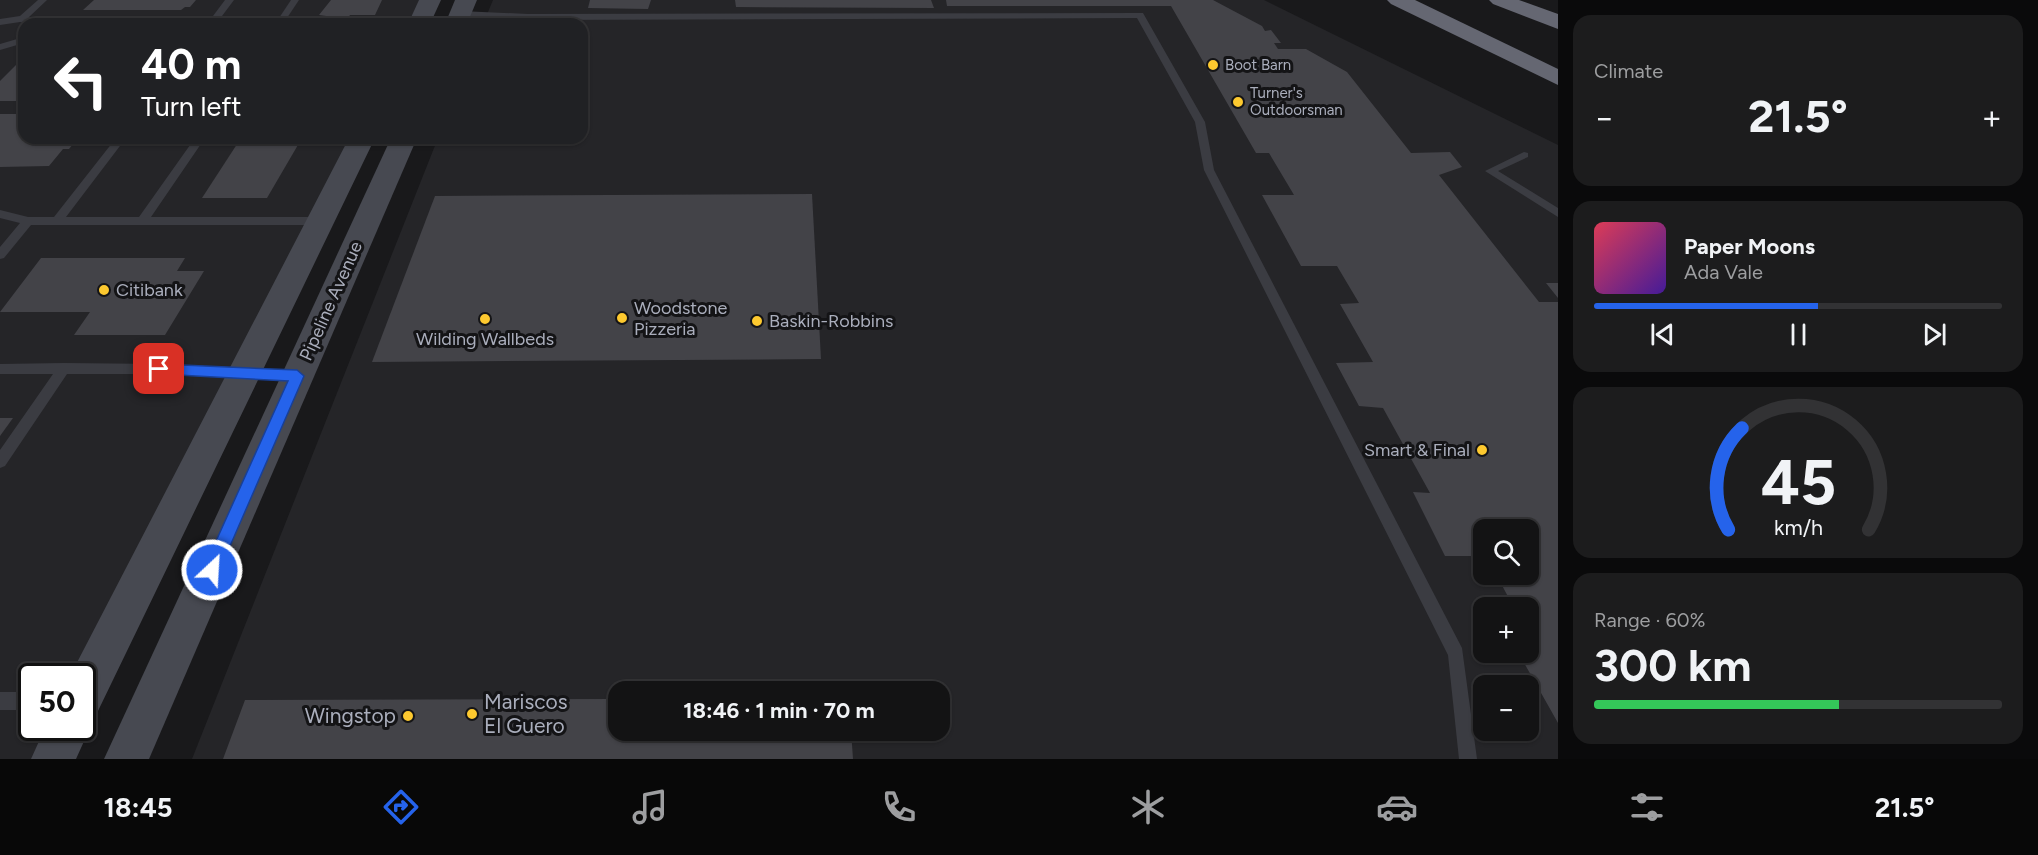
<!DOCTYPE html>
<html lang="en">
<head>
<meta charset="utf-8">
<style>
  :root { --surface:#131314; --page:#1c1c1d; --text:#f1f3f6; --muted:#9d9ea0; --line:#323234; --accent:#2563eb }
  body { margin:0; font-family:Figtree,sans-serif; background:var(--page); color:var(--text); height:100vh; display:flex; flex-direction:column; font-size:22px; white-space:nowrap }
  * { box-sizing:border-box; margin:0 }
  p { font-size:20px; color:var(--muted) }
  .icon { flex:none; width:33px; height:33px; fill:none; stroke:currentColor; stroke-width:2; stroke-linecap:round; stroke-linejoin:round }
  .map { position:relative; flex:1; overflow:hidden }
  .drawer { display:flex; flex-direction:column; gap:15px; padding:15px; background:#0a0a0b; width:480px }
  .drawer>* { flex:none }
  .hud { position:absolute; left:18px; top:18px; width:570px; height:126px; border-radius:18px; box-shadow:0 2px 4px #0004,0 0 0 2px var(--line); background:#202124; color:#fff; overflow:hidden }
  .fabs { position:absolute; left:1473px; top:519px; display:grid; gap:12px }
  .fabs a { display:grid; place-items:center; width:66px; height:66px; border-radius:12px; background:var(--surface); box-shadow:0 2px 4px #0004,0 0 0 2px var(--line); font-size:30px }
  .speed { position:absolute; left:18px; top:663px; display:flex; gap:12px; font-size:30px; font-weight:700; text-align:center }
  .speed>* { display:grid; place-content:center; width:78px; height:78px; border-radius:50%; background:var(--surface); box-shadow:0 2px 4px #0004,0 0 0 2px var(--line); line-height:1 }
  .speed .limit { border:3px solid #111; border-radius:9px; background:#fff; color:#111 }
  .pin { position:absolute; display:grid; place-items:center; width:51px; height:51px; color:#fff; margin:-26px; border-radius:12px; box-shadow:0 3px 9px #0006 }
  .me { position:absolute; width:66px; margin:-33px; rotate:25deg; stroke-linejoin:round; filter:drop-shadow(0 0 4px #0008) }
  .turn { display:flex; align-items:center; gap:21px; height:126px; padding:0 24px; font-size:27px }
  .turn .icon { width:78px; height:78px; stroke-width:2.5 }
  .turn b { display:block; font-size:42px; line-height:51px }
  .big { font-size:45px; font-weight:700; line-height:1.1 }
  .drawer .card { flex:1; display:flex; flex-direction:column; justify-content:center; gap:9px; min-width:0; padding:0 21px; border-radius:18px; background:var(--page) }
  .drawer .dial { align-items:center; gap:0 }
  .dial svg { height:156px; overflow:visible; fill:none; stroke:var(--line); stroke-width:7; stroke-linecap:round; text-anchor:middle }
  .dial text { fill:var(--text); stroke:none }
  .song { display:flex; align-items:center; gap:18px }
  .cover { width:72px; height:72px; border-radius:9px; background:linear-gradient(135deg,hsl(350 70% 55%),hsl(260 70% 35%)) }
  .played { height:6px; border-radius:3px; background:linear-gradient(90deg,var(--accent) 55%,var(--line) 55%) }
  .keys { display:flex; justify-content:space-around; direction:ltr }
  .heat { display:flex; justify-content:space-between; align-items:center; font-size:33px; direction:ltr }
  .charge { height:9px; border-radius:4px; background:linear-gradient(90deg,#34c759 60%,var(--line) 0) }
  .trip { position:absolute; left:608px; top:681px; width:342px; height:60px; border-radius:18px; background:var(--surface); box-shadow:0 2px 4px #0004,0 0 0 2px var(--line); font-weight:700; line-height:60px; text-align:center }
  .tab-bar { display:flex; height:96px; justify-content:space-around; align-items:center; background:#080808; color:var(--muted) }
  .tab-bar .icon { width:42px; height:42px }
  .tab-bar .current { color:var(--accent) }
  .tab-bar b { font-size:27px; color:var(--text) }
  main { display:flex; flex:1; min-height:0 }
  .map>svg:first-child { display:block }
  .built { fill:#252528; fill-rule:evenodd }
  .building { fill:#434348 }
  .lines { fill:none; stroke-linecap:round; stroke-linejoin:round }
  .service { fill:#3b3c42; fill-rule:evenodd }
  .secondary { fill:#474951; fill-rule:evenodd }
  .motorway { fill:#656772; fill-rule:evenodd }
  .route { fill:#2563eb; stroke:#184099; stroke-width:1.5 }
  .poi-dot { fill:#fdc92f; stroke:#141416; stroke-width:2 }
  .labels { text-anchor:middle; stroke-width:6; stroke-linejoin:round; paint-order:stroke }
  .far-poi-label { font-size:15px; fill:#aaaebc; stroke:#141416; text-anchor:start }
  .poi-label { font-size:18px; fill:#aaaebc; stroke:#141416; text-anchor:start }
  .street-label { font-size:18px; fill:#aaaebc; stroke:#141416 }
  .near-poi-label { font-size:21px; fill:#aaaebc; stroke:#141416; text-anchor:start }
</style>
</head>
<body>
<main>
<div class="map">
<svg width="1558" height="759" viewBox="0 0 1558 759">
  <rect width="100%" height="100%" fill="#19191b"/>
  <!-- built -->
  <g class="built">
    <path d="M 0,0 L 440,0 L 428,24 L 24,24 L 24,138 L 373,138 L 72,759 L 0,759 ZM 32,676 L 82,676 L 82,728 L 32,728 Z"/>
    <path d="M 493,0 L 1264,0 L 1558,145 L 1558,759 L 192,759 L 438,138 L 582,138 L 582,24 L 483,24 ZM 1484,530 L 1528,530 L 1528,574 L 1484,574 ZM 1484,608 L 1528,608 L 1528,652 L 1484,652 ZM 1484,686 L 1528,686 L 1528,730 L 1484,730 ZM 618,692 L 939,692 L 939,730 L 618,730 Z"/>
  </g>
  <!-- building -->
  <g class="building">
    <path d="M 94,0 L 196,0 L 190,7 L 185,7 L 181,10 L 83,10 Z"/>
    <path d="M 331,0 L 382,0 L 375,15 L 350,15 L 347,19 L 319,15 Z"/>
    <path d="M 590,0 L 651,0 L 648,9 L 588,8 Z"/>
    <path d="M 735,0 L 931,0 L 934,8 L 736,7 Z"/>
    <path d="M 946,0 L 1213,0 L 1262,26 L 1265,31 L 1271,30 L 1281,43 L 1274,43 L 1278,49 L 1306,49 L 1347,72 L 1411,153 L 1450,152 L 1462,167 L 1439,175 L 1539,302 L 1558,302 L 1558,723 L 1518,652 L 1528,652 L 1528,608 L 1514,608 L 1496,574 L 1528,574 L 1528,530 L 1484,530 L 1484,556 L 1445,556 L 1413,492 L 1430,493 L 1383,408 L 1359,406 L 1336,363 L 1373,362 L 1340,304 L 1359,303 L 1337,266 L 1301,266 L 1262,195 L 1294,195 L 1269,153 L 1256,153 L 1171,6 L 947,6 Z"/>
    <path d="M 19,62 L 24,62 L 24,101 L 0,101 L 0,81 Z"/>
    <path d="M 0,114 L 24,114 L 24,138 L 78,138 L 69,149 L 63,149 L 49,166 L 0,167 Z"/>
    <path d="M 241,138 L 302,138 L 267,198 L 202,198 Z"/>
    <path d="M 812,194 L 821,359 L 372,362 L 435,196 Z"/>
    <path d="M 41,258 L 185,258 L 177,271 L 204,271 L 165,335 L 74,335 L 90,312 L 0,312 Z"/>
    <path d="M 1546,283 L 1558,283 L 1558,298 Z"/>
    <path d="M 0,418 L 13,418 L 0,436 Z"/>
    <path d="M 618,699 L 618,730 L 851,730 L 853,759 L 223,759 L 245,700 Z"/>
  </g>
  <g class="lines">
    <!-- service -->
    <g class="service">
      <path d="M 38,0 L 47,0 L 29,17 L 41,24 L 20,22 L 0,25 L 0,19 L 20,16 Z"/>
      <path d="M 225,0 L 234,0 L 216,24 L 207,24 Z"/>
      <path d="M 291,0 L 299,0 L 283,24 L 275,24 Z"/>
      <path d="M 460,11 L 528,14 L 1143,13 L 1205,122 L 1214,170 L 1462,648 L 1477,759 L 1459,759 L 1448,655 L 1204,170 L 1195,122 L 1137,18 L 528,20 L 457,16 L 457,12 Z"/>
      <path d="M 24,37 L 24,43 L 0,50 L 0,44 Z"/>
      <path d="M 116,138 L 126,138 L 66,217 L 139,217 L 195,138 L 205,138 L 151,217 L 321,217 L 327,221 L 321,225 L 31,225 L 4,258 L 0,259 L 0,247 L 20,223 L 0,218 L 0,210 L 28,217 L 54,217 Z"/>
      <path d="M 1524,152 L 1528,153 L 1528,157 L 1498,171 L 1558,208 L 1558,217 L 1485,171 Z"/>
      <path d="M 64,363 L 159,364 L 297,371 L 302,372 L 304,376 L 302,380 L 297,381 L 159,374 L 67,374 L 5,466 L 0,468 L 0,450 L 53,374 L 0,374 L 0,364 Z"/>
      <rect x="0" y="692" width="32" height="18"/>
    </g>
    <!-- secondary -->
    <g class="secondary">
      <path d="M 419,0 L 441,0 L 430,24 L 408,24 Z"/>
      <path d="M 455,0 L 477,0 L 467,24 L 445,24 Z"/>
      <path d="M 349,138 L 375,138 L 97,713 L 86,718 L 90,728 L 76,759 L 31,759 L 45,728 L 82,728 L 82,676 L 70,676 Z"/>
      <path d="M 391,138 L 417,138 L 149,759 L 104,759 Z"/>
    </g>
    <!-- motorway -->
    <g class="motorway">
      <path d="M 1387,0 L 1415,0 L 1558,69 L 1558,85 L 1391,4 Z"/>
      <path d="M 1489,0 L 1519,0 L 1558,14 L 1558,29 L 1493,4 Z"/>
    </g>
  </g>
  <!-- route -->
  <path class="route" d="M 159,364 L 297,370 L 304,376 L 217,576 L 212,578 L 206,576 L 203,570 L 288,381 L 159,374 L 152,369 Z"/>
  <!-- markers -->
  <g class="poi-dot">
    <circle cx="1213" cy="65" r="6"/>
    <circle cx="1238" cy="102" r="6"/>
    <circle cx="104" cy="290" r="6"/>
    <circle cx="622" cy="318" r="6"/>
    <circle cx="485" cy="319" r="6"/>
    <circle cx="757" cy="321" r="6"/>
    <circle cx="1482" cy="450" r="6"/>
    <circle cx="472" cy="714" r="6"/>
    <circle cx="408" cy="716" r="6"/>
  </g>
  <g class="labels">
    <!-- far-poi labels -->
    <g class="far-poi-label">
      <text x="1225" y="70">Boot Barn</text>
      <text x="1250" y="98">Turner's<tspan x="1250" dy="17">Outdoorsman</tspan></text>
    </g>
    <!-- poi labels -->
    <g class="poi-label">
      <text x="116" y="296">Citibank</text>
      <text x="634" y="314">Woodstone<tspan x="634" dy="21">Pizzeria</tspan></text>
      <text x="769" y="327">Baskin-Robbins</text>
      <text x="485" y="345" text-anchor="middle">Wilding Wallbeds</text>
      <text x="1470" y="456" text-anchor="end">Smart &amp; Final</text>
    </g>
    <!-- street labels -->
    <g class="street-label">
      <text transform="translate(331 301) rotate(-66)" y="6">Pipeline Avenue</text>
    </g>
    <!-- near-poi labels -->
    <g class="near-poi-label">
      <text x="484" y="709">Mariscos<tspan x="484" dy="24">El Guero</tspan></text>
      <text x="396" y="723" text-anchor="end">Wingstop</text>
    </g>
  </g>
</svg>
<div class="fabs">
<a><svg class="icon" aria-label="search" viewBox="0 0 24 24"><circle cx="10" cy="10" r="6"/><path d="M15 15l6 6"/></svg></a>
<a>+</a>
<a>−</a>
</div>
<div class="speed"><div class="limit">50</div></div>
<div class="pin" style="left:159px;top:369px;background:#d93025"><svg class="icon" aria-label="arrive" viewBox="0 0 24 24"><path d="M6 21V4h12l-3 4 3 4H6"/></svg></div>
<svg class="me" style="left:212px;top:570px" viewBox="-20 -20 40 40"><circle r="17" fill="#2563eb" stroke="#fff" stroke-width="3"/><path d="M0-11L8 9 0 5-8 9z" fill="#fff"/></svg>
<div class="trip">18:46 · 1 min · 70 m</div>
<div class="hud">
<div class="turn"><svg class="icon" aria-label="left" viewBox="0 0 24 24"><path d="M17 20v-9H6M10 6l-5 5 5 5"/></svg><div><b>40 m</b>Turn left</div></div>
</div>
</div>
<section class="drawer">
<div class="card"><p>Climate</p>
<div class="heat"><a>−</a><b class="big">21.5°</b><a>+</a></div>
</div>
<div class="card">
<div class="song"><i class="cover"></i><div><b>Paper Moons</b><p>Ada Vale</p></div></div>
<div class="played"></div>
<div class="keys"><svg class="icon" aria-label="previous" viewBox="0 0 24 24"><path d="M18 5L8 12l10 7zM5 5v14"/></svg><svg class="icon" aria-label="pause" viewBox="0 0 24 24"><path d="M8 5v14M16 5v14"/></svg><svg class="icon" aria-label="next" viewBox="0 0 24 24"><path d="M6 5l10 7-10 7zM19 5v14"/></svg></div>
</div>
<div class="card dial"><svg viewBox="0 0 100 80">
<path d="M14 69A42 42 0 1 1 86 69"/>
<path d="M14 69A42 42 0 0 1 21 17" stroke="#2563eb"/>
<text x="50" y="56" font-size="32" font-weight="700">45</text>
<text x="50" y="72" font-size="11">km/h</text>
</svg></div>
<div class="card"><p>Range · 60%</p><b class="big">300 km</b><div class="charge"></div></div>
</section>
</main>
<nav class="tab-bar">
<b>18:45</b>
<svg class="icon current" aria-label="directions" viewBox="0 0 24 24"><path d="M12 3l9 9-9 9-9-9zM9 14v-3h6M13 9l2 2-2 2"/></svg>
<svg class="icon" aria-label="music" viewBox="0 0 24 24"><path d="M9 18V5l10-2v13"/><circle cx="6" cy="18" r="3"/><circle cx="16" cy="16" r="3"/></svg>
<svg class="icon" aria-label="phone" viewBox="0 0 24 24"><path d="M5 4h4l2 5-3 2q2 4 5 5l2-3 5 2v4C11 20 4 13 5 4z"/></svg>
<svg class="icon" aria-label="climate" viewBox="0 0 24 24"><path d="M12 3v18M4 7l16 10M4 17L20 7"/></svg>
<svg class="icon" aria-label="car" viewBox="0 0 24 24"><path d="M5 17H2v-5l4-1 3-4h7l3 4 3 1v5h-3M9 17h6M6 11h13"/><circle cx="7" cy="17" r="2"/><circle cx="17" cy="17" r="2"/></svg>
<svg class="icon" aria-label="filters" viewBox="0 0 24 24"><path d="M4 7h16M4 17h16"/><circle cx="9" cy="7" r="2"/><circle cx="15" cy="17" r="2"/></svg>
<b>21.5°</b>
</nav>
</body>
</html>
